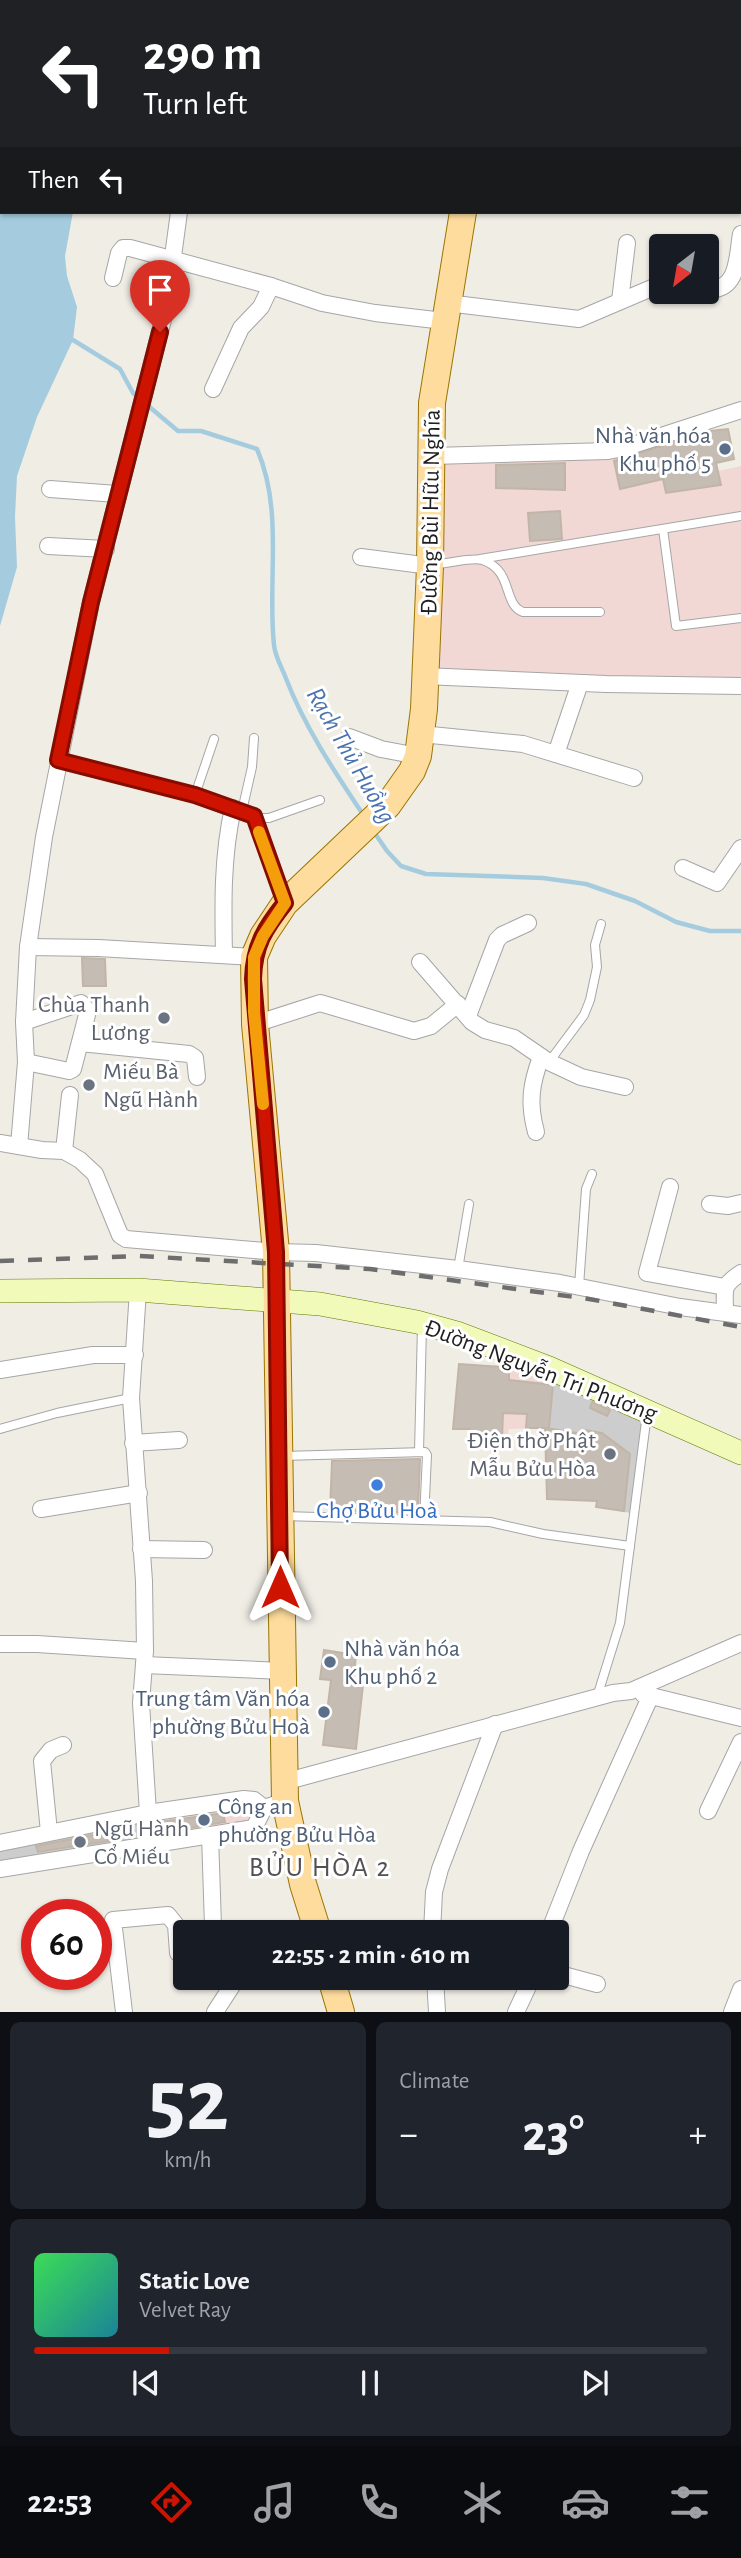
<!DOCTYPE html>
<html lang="en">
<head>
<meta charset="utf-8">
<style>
  :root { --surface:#171b24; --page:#20242c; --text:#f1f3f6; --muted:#9ea1a6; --line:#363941; --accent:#ce1300 }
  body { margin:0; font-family:"Alegreya Sans",sans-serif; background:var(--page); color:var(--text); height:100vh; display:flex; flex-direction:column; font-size:26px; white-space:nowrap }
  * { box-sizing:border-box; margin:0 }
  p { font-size:23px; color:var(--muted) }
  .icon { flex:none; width:38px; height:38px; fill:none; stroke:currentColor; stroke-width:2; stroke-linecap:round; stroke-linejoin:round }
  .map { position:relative; height:2012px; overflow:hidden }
  .drawer { display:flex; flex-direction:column; gap:10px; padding:10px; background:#0d0f14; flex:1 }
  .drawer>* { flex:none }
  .banner { position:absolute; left:0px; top:0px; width:742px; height:214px; box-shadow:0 2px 5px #0004; background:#202124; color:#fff; overflow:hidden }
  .needle { width:46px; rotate:211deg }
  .controls { position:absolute; left:649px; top:234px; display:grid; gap:14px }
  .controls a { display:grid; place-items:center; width:70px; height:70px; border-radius:7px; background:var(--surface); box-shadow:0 2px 5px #0004; font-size:35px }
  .speed { position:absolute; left:21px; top:1899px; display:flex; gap:14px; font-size:35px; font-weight:700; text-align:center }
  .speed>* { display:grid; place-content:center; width:91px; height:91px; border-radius:50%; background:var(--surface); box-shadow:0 2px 5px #0004; line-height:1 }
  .speed .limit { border:10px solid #d22; background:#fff; color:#111 }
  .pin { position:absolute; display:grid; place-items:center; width:60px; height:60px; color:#fff; margin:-72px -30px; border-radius:50% 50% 50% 0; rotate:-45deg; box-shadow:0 0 7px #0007 }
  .pin .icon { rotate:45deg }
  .me { position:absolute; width:77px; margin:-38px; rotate:0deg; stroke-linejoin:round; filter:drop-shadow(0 0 5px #0008) }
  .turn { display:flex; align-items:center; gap:24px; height:147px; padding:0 28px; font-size:32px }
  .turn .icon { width:91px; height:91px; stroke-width:2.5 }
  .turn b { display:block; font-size:49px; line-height:60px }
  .then { display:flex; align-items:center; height:66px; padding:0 28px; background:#0003; gap:14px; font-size:26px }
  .big { font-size:52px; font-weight:700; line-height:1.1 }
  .drawer .card { flex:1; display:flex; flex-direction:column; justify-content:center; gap:10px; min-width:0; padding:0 24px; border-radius:10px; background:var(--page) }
  .drawer .dial { align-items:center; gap:0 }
  .dial b { font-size:91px; line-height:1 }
  .song { display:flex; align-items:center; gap:21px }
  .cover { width:84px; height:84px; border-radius:10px; background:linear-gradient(135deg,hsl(130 70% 55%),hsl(190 70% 35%)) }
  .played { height:7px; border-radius:4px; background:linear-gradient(90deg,var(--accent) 20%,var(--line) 20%) }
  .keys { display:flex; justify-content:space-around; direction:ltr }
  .heat { display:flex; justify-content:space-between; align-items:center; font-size:38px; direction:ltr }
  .drawer .tiles { flex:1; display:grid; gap:10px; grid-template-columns:1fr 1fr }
  .card:last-child { grid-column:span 2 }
  .trip { position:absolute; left:173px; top:1920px; width:396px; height:70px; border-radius:7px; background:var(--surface); box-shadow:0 2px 5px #0004; font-weight:700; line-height:70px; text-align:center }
  .dock { display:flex; height:112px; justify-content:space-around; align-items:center; background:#090b0e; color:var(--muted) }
  .dock .icon { width:49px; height:49px }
  .dock .current { color:var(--accent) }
  .dock b { font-size:32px; color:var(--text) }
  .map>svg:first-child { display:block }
  .commercial { fill:#f1d8d4 }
  .education { fill:#fcffdf }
  .religious { fill:#cdcdcd }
  .water { fill:#a5ccde }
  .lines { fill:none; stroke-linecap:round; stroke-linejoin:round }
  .stream { stroke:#a5ccde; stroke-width:4.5 }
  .building { fill:#c5bcb4; stroke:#c2b5a7; stroke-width:2 }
  .lane-casing { stroke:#a6a6a6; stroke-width:10 }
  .street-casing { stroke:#a6a6a6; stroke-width:18 }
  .secondary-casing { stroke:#617804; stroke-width:24 }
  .primary-casing { stroke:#9a7500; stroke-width:28 }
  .lane { stroke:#fff; stroke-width:8 }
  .street { stroke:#fff; stroke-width:16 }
  .secondary { stroke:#f1fab9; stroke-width:23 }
  .primary { stroke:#fddc9d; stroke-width:26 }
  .rail { stroke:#6d6d6d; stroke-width:4.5; stroke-dasharray:14 14; stroke-linecap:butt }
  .route-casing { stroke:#860c00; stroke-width:18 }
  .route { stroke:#ce1300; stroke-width:12 }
  .slow { stroke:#f59e0b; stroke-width:12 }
  .service-dot { fill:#5c6f8a; stroke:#fff; stroke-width:2.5 }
  .worship-dot { fill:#6b7280; stroke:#fff; stroke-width:2.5 }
  .shop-dot { fill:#3f7fe0; stroke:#fff; stroke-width:2.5 }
  .labels { text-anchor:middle; stroke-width:6; stroke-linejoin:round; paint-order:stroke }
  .service-label { font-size:24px; fill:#4e5e75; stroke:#fff; text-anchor:end }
  .street-label { font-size:24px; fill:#1f1f1f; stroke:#fff }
  .worship-label { font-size:24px; fill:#5b616d; stroke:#fff; text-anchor:end }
  .shop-label { font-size:24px; fill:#366cbe; stroke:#fff }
  .water-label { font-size:26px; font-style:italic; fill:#4a73b0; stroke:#fff }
  .quarter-label { font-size:28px; letter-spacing:2px; fill:#525252; stroke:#fff }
</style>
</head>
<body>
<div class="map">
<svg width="741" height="2012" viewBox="0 0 741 2012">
  <rect width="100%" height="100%" fill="#f0ede5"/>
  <!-- commercial -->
  <g class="commercial">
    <path d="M 708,426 L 718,471 L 741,466 L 741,680 L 606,678 L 433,671 L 441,461 L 515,461 Z"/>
    <path d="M 499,1358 L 554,1380 L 550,1421 L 545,1428 L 509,1429 L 506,1448 L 469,1447 L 469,1429 L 453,1429 L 459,1364 L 495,1366 Z"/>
    <path d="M 249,1804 L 258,1810 L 253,1822 L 155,1837 L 154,1817 Z"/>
  </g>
  <!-- education -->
  <g class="education">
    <path d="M 231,0 L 507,0 L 231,2 Z"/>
    <path d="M 526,0 L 644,0 L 525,2 Z"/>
  </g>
  <!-- religious -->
  <g class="religious">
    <path d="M 554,1380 L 643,1418 L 631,1513 L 596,1507 L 601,1474 L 581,1473 L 578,1500 L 547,1499 L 545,1420 L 550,1420 Z"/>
    <path d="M 142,1819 L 144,1839 L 0,1864 L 0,1849 Z"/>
  </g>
  <!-- water -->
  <path class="water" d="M 0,0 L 82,0 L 2,2 L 2,212 L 73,212 L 65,256 L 67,276 L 77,307 L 73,340 L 37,417 L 17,476 L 15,517 L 17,567 L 0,626 Z"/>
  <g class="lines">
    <!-- stream -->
    <g class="stream">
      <path d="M 73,340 L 120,369 L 133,393 L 139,398"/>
      <path d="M 146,404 L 178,431 L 201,431 L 257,449 C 284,511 267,581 274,645 C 275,656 281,666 285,676 C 304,726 334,771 364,816"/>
      <path d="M 374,832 L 387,851 L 401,866 L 426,874 L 543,878 L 586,884 L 635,901 L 676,922 L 710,931 L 741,931"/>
    </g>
  </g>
  <!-- building -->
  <g class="building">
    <path d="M 728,429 L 734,459 L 716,463 L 721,485 L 666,493 L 663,479 L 620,489 L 614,461 L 709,431 Z"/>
    <path d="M 565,463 L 565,490 L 496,488 L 496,465 Z"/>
    <path d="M 560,511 L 562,539 L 530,541 L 528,513 Z"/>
    <path d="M 82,958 L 105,959 L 106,986 L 83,986 Z"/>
    <path d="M 459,1364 L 501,1367 L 500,1371 L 509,1372 L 509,1380 L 553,1385 L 549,1428 L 526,1428 L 527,1414 L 503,1413 L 502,1439 L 483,1437 L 482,1447 L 469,1447 L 470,1429 L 453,1429 Z"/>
    <path d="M 592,1402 L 610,1410 L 607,1416 L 590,1408 Z"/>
    <path d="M 545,1428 L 584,1434 L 584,1430 L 602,1433 L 630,1454 L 624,1511 L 596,1507 L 597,1501 L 547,1499 Z"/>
    <path d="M 420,1459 L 418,1513 L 330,1511 L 332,1461 Z"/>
    <path d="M 324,1650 L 356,1655 L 353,1684 L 363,1685 L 356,1749 L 323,1745 L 331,1680 L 320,1679 Z"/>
    <path d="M 223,1813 L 225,1822 L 160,1833 L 159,1822 Z"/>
    <path d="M 119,1830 L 121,1839 L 38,1852 L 36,1846 Z"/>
  </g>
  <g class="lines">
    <!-- lane casing -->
    <g class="lane-casing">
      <g id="lane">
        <path d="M 663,529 L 676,626 L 741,618"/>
        <path d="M 480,559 L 741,516"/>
        <path d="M 433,565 C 444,564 472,557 482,560 C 514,570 502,604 523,612 L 600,612"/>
        <path d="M 58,760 L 195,795 L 261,818 L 269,818 L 320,800"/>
        <path d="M 195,795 L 214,739"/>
        <path d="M 242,811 L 252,767 L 254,738"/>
        <path d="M 254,816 L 283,897"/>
        <path d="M 549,1062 L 584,1015 L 590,1000 L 597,967 L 595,945 L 601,924"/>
        <path d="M 458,1269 L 469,1204"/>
        <path d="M 579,1286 L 586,1189 L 592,1174"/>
        <path d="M 0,1429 L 57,1413 L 131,1398"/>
        <path d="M 419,1452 L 422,1325"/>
        <path d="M 283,1456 L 425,1452 L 427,1455 L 424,1520"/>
        <path d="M 283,1516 L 490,1522 L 543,1534 L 630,1546"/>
        <path d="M 597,1697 L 620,1623 L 647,1414"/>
      </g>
    </g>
    <!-- street casing -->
    <g class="street-casing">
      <g id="street">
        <path d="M 191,2 L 191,0"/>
        <path d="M 740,182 L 741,182"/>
        <path d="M 113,278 L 119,253 L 123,248 L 130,248 L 271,286 L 322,303 L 375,313 L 444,321"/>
        <path d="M 707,289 C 739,292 737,256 741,234"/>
        <path d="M 620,301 L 627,243"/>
        <path d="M 447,303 L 579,319 L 654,287 L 662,286"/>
        <path d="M 213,389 L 241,328 L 261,307 L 271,286"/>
        <path d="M 433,456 L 608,451 L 624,448 L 741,410"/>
        <path d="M 50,489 L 117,494"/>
        <path d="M 48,546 L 106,549"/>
        <path d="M 361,557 L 430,566"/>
        <path d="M 424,676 L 606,684 L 741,686"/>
        <path d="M 421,734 L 523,744 L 634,778"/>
        <path d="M 349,737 L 381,749 L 418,756"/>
        <path d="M 556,754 L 580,683"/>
        <path d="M 683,868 L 717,883 L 741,848"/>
        <path d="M 28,947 L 98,948 L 254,957"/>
        <path d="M 224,955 C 223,905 222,857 233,808"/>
        <path d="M 420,962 L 472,1022 L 485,1030 L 514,1038 L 549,1062 L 581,1077 L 625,1087"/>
        <path d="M 468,1016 L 497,940 L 502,935 L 528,923"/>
        <path d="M 24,1022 L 81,1003 L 88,1011 L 73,1069 L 69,1071 L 26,1062"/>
        <path d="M 255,1024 L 320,1003 L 414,1031 L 431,1026 L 458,1004"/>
        <path d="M 80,1043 L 189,1054 L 195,1058 L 197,1077"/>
        <path d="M 536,1132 C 528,1103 531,1084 541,1057"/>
        <path d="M 0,1143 L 42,1150 L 64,1151 L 80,1160 L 95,1174 L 120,1235 L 126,1239 L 276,1252 L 316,1253 L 458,1269 L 560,1283 L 680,1307 L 741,1315"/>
        <path d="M 19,1146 L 26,1062 L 24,1022 L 28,947 L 44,837 L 91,602 L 166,308 L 179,212"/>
        <path d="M 64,1151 L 70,1095"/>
        <path d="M 670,1187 L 647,1273 L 725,1287"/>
        <path d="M 710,1204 L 728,1206 L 741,1203"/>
        <path d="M 138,1290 L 131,1398 L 144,1581 L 145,1651 L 141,1703 L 150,1844"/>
        <path d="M 725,1312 C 725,1289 721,1286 741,1273"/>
        <path d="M 0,1370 L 93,1355 L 135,1355"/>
        <path d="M 133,1443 L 179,1440"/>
        <path d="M 41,1509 L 139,1493"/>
        <path d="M 141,1549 L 204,1550"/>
        <path d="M 0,1644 L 37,1644 L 145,1651"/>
        <path d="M 144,1665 L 283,1671"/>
        <path d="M 643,1694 L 741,1718"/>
        <path d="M 284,1782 L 613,1693 L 631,1691 L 741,1643"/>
        <path d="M 708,1811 L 741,1742"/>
        <path d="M 49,1832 L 42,1761 L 51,1750 L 63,1745"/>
        <path d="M 210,1835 L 213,1926 L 220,1932"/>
        <path d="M 0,1843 L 148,1813 L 244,1799 L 254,1800 L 264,1808 L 285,1801"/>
        <path d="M 0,1869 L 254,1828 L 264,1808"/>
        <path d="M 432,1932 L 434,1892 L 440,1869 L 495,1724"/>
        <path d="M 549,1932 L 581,1851 L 651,1695"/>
        <path d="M 556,1973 L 597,1984"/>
        <path d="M 435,1978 L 437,2012"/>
        <path d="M 124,2012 L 113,1920 L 168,1915 L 176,1925 L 178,1953"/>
        <path d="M 215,2012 L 237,1978"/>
        <path d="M 516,2012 L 532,1978"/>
        <path d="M 732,2012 L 741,1989"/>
      </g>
    </g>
    <!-- secondary casing -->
    <g class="secondary-casing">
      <path id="secondary" d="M 0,1291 L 138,1290 L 228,1297 L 320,1304 L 417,1322 L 457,1333 L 549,1368 L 741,1453"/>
    </g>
    <!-- primary casing -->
    <g class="primary-casing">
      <g id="primary">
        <path d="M 516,2 L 517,0"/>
        <path d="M 318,1932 L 303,1884 L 285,1801 L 276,1252 L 255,1024 L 254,957 L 263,936 L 285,903 L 388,805 L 412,771 L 418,756 L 424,709 L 430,566 L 432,403 L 463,212"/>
        <path d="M 331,1978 L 341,2012"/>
      </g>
    </g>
    <!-- lane -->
    <use href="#lane" class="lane"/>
    <!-- street -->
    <use href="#street" class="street"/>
    <!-- secondary -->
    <use href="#secondary" class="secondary"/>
    <!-- primary -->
    <use href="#primary" class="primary"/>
    <!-- rail -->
    <path class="rail" d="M 0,1261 L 139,1256 L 370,1269 L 589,1299 L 741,1327"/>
  </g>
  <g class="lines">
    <!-- route casing -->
    <g class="route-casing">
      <path id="route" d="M 160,332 L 91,602 L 58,760 L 195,795 L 254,816 L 285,903 C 264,929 254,946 253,979 L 276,1252 L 280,1587"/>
    </g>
    <!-- route -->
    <use href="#route" class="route"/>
    <!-- slow -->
    <path class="slow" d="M 259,832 L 285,903 L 263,936 L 254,957 L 254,1012 L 263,1104"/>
  </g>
  <!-- markers -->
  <g class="service-dot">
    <circle cx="725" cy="449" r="7"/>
    <circle cx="330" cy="1662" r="7"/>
    <circle cx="324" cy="1712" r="7"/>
    <circle cx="204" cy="1820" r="7"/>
  </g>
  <g class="worship-dot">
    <circle cx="164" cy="1018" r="7"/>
    <circle cx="89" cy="1085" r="7"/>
    <circle cx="610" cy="1454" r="7"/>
    <circle cx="80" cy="1842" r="7"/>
  </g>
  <circle class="shop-dot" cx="377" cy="1485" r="7"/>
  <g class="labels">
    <!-- service labels -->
    <g class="service-label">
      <text x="711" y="443">Nhà văn hóa<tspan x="711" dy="28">Khu phố 5</tspan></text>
      <text x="344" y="1656" text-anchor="start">Nhà văn hóa<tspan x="344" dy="28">Khu phố 2</tspan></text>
      <text x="310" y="1706">Trung tâm Văn hóa<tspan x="310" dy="28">phường Bửu Hoà</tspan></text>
      <text x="218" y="1814" text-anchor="start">Công an<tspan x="218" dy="28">phường Bửu Hòa</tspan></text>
    </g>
    <!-- street labels -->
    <g class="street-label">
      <text transform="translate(430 512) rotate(-89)" y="8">Đường Bùi Hữu Nghĩa</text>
      <text transform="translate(541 1370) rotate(21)" y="8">Đường Nguyễn Tri Phương</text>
    </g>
    <!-- worship labels -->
    <g class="worship-label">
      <text x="150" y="1012">Chùa Thanh<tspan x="150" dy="28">Lương</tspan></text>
      <text x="103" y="1079" text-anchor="start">Miếu Bà<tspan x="103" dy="28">Ngũ Hành</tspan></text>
      <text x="596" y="1448">Điện thờ Phật<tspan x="596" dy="28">Mẫu Bửu Hòa</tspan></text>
      <text x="94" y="1836" text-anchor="start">Ngũ Hành<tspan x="94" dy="28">Cổ Miếu</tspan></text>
    </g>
    <!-- shop labels -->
    <g class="shop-label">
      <text x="377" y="1518">Chợ Bửu Hoà</text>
    </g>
    <!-- water labels -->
    <g class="water-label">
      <text transform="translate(352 755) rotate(60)" y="9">Rạch Thủ Huồng</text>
    </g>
    <!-- quarter labels -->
    <g class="quarter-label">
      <text x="320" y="1876">BỬU HÒA 2</text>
    </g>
  </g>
</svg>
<div class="controls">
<a><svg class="needle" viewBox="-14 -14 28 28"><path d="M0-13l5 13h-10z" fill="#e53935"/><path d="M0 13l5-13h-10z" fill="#9ea1a6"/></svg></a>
</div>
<div class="speed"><div class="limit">60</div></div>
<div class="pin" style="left:160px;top:332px;background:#d93025"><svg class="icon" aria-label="arrive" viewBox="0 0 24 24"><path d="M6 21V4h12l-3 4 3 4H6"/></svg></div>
<svg class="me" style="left:280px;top:1587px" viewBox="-20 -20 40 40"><path d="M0-17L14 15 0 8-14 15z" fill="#ce1300" stroke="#fff" stroke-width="4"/></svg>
<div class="trip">22:55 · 2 min · 610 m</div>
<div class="banner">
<div class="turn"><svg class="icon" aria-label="left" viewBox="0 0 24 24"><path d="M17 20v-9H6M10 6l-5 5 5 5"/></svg><div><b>290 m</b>Turn left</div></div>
<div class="then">Then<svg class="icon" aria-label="left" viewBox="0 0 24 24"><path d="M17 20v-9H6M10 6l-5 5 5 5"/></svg></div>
</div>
</div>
<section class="drawer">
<div class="tiles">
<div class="card dial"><b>52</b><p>km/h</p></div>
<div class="card"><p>Climate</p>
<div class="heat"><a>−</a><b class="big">23°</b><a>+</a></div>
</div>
<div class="card">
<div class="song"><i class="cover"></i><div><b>Static Love</b><p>Velvet Ray</p></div></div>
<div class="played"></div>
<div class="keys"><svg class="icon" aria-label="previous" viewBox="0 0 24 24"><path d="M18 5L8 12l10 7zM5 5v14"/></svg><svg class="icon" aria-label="pause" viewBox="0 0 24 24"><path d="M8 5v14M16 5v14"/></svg><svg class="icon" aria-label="next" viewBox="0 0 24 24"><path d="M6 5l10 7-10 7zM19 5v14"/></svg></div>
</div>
</div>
</section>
<nav class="dock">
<b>22:53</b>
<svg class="icon current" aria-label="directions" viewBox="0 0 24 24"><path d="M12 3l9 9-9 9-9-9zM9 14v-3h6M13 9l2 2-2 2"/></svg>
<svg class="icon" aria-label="music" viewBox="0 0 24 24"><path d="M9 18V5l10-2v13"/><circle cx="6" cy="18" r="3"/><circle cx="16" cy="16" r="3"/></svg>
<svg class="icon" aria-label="phone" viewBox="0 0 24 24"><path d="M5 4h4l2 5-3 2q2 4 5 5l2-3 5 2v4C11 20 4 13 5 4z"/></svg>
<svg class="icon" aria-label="climate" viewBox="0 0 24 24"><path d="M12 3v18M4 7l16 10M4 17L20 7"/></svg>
<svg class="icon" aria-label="car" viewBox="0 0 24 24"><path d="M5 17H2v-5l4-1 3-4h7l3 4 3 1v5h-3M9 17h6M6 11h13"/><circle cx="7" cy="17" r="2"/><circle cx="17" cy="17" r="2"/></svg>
<svg class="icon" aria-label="filters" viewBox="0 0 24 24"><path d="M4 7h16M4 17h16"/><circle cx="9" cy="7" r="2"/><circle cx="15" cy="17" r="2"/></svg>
</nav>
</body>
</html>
